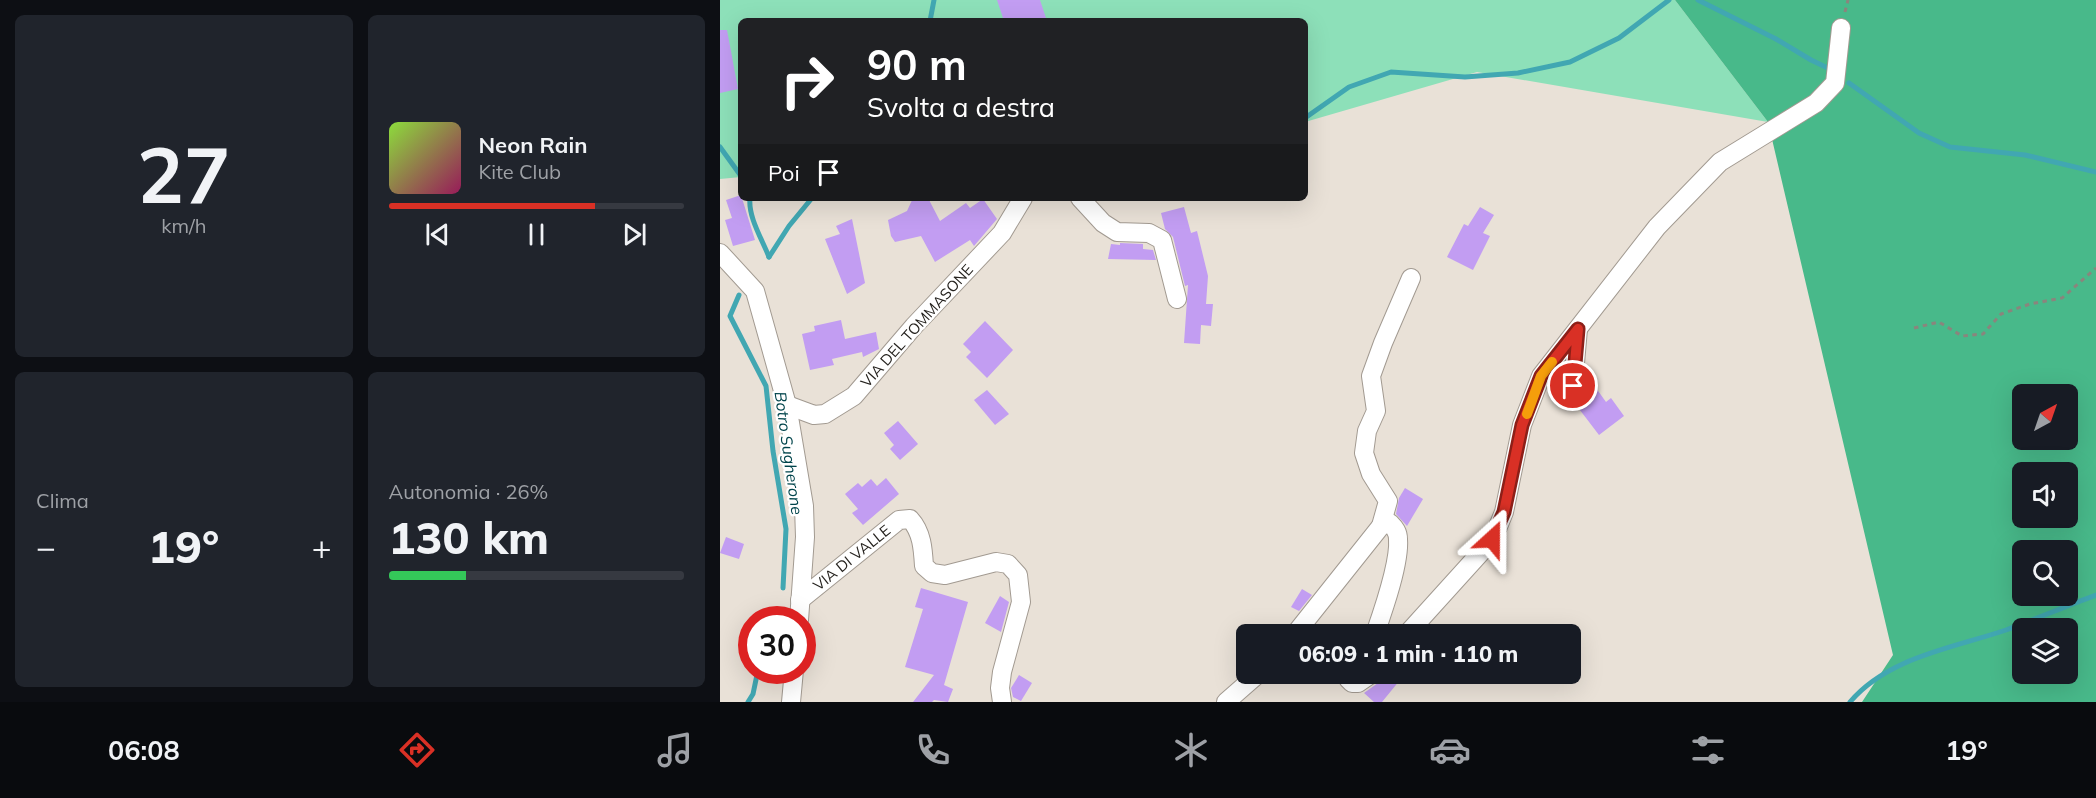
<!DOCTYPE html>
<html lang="it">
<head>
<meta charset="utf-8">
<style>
  :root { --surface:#171b24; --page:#20242c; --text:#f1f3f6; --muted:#9ea1a6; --line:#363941; --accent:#d93025 }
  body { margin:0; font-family:Mulish,sans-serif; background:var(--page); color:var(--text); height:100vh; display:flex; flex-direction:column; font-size:22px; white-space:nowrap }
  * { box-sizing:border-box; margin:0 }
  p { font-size:20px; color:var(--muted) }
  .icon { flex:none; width:33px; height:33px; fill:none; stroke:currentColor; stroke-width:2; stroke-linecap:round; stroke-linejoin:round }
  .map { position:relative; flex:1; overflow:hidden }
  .details { display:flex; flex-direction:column; gap:15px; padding:15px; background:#0d0f14; width:720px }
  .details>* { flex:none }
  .banner { position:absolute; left:18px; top:18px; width:570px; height:183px; border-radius:9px; box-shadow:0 6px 24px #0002; background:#202124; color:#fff; overflow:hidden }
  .needle { width:39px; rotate:40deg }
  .fabs { position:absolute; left:1292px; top:384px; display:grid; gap:12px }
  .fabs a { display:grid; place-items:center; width:66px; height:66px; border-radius:9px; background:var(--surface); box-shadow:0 6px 24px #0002; font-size:30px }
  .speed { position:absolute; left:18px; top:606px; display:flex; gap:12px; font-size:30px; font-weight:700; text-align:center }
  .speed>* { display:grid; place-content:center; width:78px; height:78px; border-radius:50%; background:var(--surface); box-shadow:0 6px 24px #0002; line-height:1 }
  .speed .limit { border:9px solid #d22; background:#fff; color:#111 }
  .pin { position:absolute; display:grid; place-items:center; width:51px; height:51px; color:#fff; margin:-26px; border:3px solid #fff; border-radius:50%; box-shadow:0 2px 6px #0007 }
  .me { position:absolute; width:66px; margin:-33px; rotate:24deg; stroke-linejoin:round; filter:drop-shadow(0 0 4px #0008) }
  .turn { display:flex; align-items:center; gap:21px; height:126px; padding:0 30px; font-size:27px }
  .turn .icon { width:78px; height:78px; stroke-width:2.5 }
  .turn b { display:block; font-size:42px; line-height:51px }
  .then { display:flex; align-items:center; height:57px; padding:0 30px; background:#0003; gap:12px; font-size:22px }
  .big { font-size:45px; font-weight:800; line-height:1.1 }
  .details .tile { flex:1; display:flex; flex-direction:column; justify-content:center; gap:9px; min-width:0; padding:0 21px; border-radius:9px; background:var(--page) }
  .details .dial { align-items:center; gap:0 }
  .dial b { font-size:78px; line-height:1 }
  .song { display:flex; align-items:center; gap:18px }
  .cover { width:72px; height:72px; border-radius:9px; background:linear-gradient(135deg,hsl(90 70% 55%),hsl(330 70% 35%)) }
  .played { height:6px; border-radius:3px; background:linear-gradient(90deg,var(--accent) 70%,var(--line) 70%) }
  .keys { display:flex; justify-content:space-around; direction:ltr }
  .heat { display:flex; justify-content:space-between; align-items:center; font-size:33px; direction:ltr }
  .charge { height:9px; border-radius:4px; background:linear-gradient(90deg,#34c759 26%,var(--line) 0) }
  .details .tiles { flex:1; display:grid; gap:15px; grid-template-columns:repeat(2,1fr) }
  .trip { position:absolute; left:516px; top:624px; width:345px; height:60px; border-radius:9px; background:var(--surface); box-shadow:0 6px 24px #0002; font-weight:800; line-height:60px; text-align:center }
  .dock { display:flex; height:96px; justify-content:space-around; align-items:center; background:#090b0e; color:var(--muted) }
  .dock .icon { width:42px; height:42px }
  .dock .on { color:var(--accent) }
  .dock b { font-size:27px; color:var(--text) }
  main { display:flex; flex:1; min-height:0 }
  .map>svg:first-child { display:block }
  .green { fill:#8de0b9 }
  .forest { fill:#48b98a; fill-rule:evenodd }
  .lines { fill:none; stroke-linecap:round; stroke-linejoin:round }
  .stream { stroke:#41a7b2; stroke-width:5 }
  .building { fill:#c29df2 }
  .street-casing { stroke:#a29a91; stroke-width:20 }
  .path { stroke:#8a857d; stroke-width:3; stroke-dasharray:4.5 4.5; stroke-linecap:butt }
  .street { stroke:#fff; stroke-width:18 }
  .route-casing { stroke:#8d1f18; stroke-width:15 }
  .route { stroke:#d93025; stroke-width:10 }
  .slow { stroke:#f59e0b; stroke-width:10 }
  .labels { text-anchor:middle; stroke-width:4.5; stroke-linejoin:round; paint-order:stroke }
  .street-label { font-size:15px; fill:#26231f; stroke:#fff }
  .water-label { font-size:16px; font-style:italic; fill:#00444b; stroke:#fff }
</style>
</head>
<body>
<main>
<section class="details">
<div class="tiles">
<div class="tile dial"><b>27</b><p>km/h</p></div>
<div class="tile">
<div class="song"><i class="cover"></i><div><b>Neon Rain</b><p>Kite Club</p></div></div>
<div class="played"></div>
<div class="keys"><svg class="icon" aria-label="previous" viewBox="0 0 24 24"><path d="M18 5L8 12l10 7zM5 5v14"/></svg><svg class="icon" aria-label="pause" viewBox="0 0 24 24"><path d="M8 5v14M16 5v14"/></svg><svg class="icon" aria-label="next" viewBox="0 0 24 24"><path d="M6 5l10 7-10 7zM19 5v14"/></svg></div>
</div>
<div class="tile"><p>Clima</p>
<div class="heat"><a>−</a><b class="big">19°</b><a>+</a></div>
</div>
<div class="tile"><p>Autonomia · 26%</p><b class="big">130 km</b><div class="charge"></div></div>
</div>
</section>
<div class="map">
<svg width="1376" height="702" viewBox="0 0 1376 702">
  <rect width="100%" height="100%" fill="#e9e1d7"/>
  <!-- green -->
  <path class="green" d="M 0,0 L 955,0 L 1048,122 L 757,72 L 585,122 L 585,21 L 21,21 L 21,177 L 0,179 Z"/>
  <!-- forest -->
  <path class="forest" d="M 955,0 L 1376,0 L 1376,702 L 1142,702 L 1173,655 L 1048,122 ZM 1302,394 L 1347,394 L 1347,440 L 1302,440 ZM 1302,472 L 1347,472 L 1347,518 L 1302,518 ZM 1302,550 L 1347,550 L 1347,596 L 1302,596 ZM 1302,628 L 1347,628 L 1347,674 L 1302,674 Z"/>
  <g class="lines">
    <!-- stream -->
    <g class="stream">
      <path d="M 978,0 L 1056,39 L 1091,60 L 1112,70"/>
      <path d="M 210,21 L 214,0"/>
      <path d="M 1129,83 L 1199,133 L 1230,147 L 1305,155 L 1376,172"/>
      <path d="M 585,118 L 629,87 L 671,72 L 745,77 L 798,73 L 850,62 L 899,38 L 949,0"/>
      <path d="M 0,147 L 21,176"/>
      <path d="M 30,198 C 28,217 42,239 49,257"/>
      <path d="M 49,257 L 69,226 L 92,198"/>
      <path d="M 19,295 L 10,316 L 46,386 L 53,451 L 66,529 L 63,588"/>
      <path d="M 57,620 L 59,612"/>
      <path d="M 28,702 L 33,694 L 38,670"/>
      <path d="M 1130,702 C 1168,657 1233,648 1286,630 C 1316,619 1346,606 1376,595"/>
    </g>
  </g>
  <!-- building -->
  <g class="building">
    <path d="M 277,0 L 320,0 L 327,21 L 284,21 Z"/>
    <path d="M 0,30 L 7,30 L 18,89 L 0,93 Z"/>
    <path d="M 21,195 L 35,240 L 13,246 L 5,220 L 12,218 L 6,200 Z"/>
    <path d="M 193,198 L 208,198 L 220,221 L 246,203 L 250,208 L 263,199 L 277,219 L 254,246 L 250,240 L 215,262 L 201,236 L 175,242 L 171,236 L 168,220 L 187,211 Z"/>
    <path d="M 464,207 L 471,233 L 477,231 L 488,276 L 486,304 L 493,304 L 491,326 L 481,325 L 480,344 L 464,343 L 468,285 L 465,286 L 453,237 L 445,229 L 441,213 Z"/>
    <path d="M 760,207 L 774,215 L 763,233 L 770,236 L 753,270 L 727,257 L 744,224 L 748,226 Z"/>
    <path d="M 132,219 L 145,283 L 127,294 L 105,239 L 120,234 L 116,226 Z"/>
    <path d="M 400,243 L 423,244 L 423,249 L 433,250 L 436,260 L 388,259 L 391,244 L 400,245 Z"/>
    <path d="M 121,320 L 125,339 L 156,332 L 159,349 L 143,357 L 142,352 L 112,359 L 114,365 L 90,370 L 82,334 L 95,331 L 94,326 Z"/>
    <path d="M 265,321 L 293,350 L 267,378 L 246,357 L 251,352 L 243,344 Z"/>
    <path d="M 871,381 L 886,402 L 891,398 L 904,416 L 879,435 L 850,397 L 858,396 L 862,392 L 864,386 Z"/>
    <path d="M 267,390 L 289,414 L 275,425 L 254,400 Z"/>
    <path d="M 178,421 L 198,444 L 180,460 L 170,449 L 174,445 L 164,433 Z"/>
    <path d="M 166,478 L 179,494 L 143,525 L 132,513 L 138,509 L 125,494 L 138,483 L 142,487 L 151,479 L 157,486 Z"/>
    <path d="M 685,488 L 703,499 L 687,526 L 676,514 L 679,498 Z"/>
    <path d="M 6,537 L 24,544 L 19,559 L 0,553 Z"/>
    <path d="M 201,588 L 248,602 L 224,685 L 233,689 L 228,702 L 214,700 L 212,702 L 193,702 L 214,675 L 185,667 L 203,609 L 195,607 Z"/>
    <path d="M 582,589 L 592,595 L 579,611 L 571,607 Z"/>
    <path d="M 280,596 L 289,602 L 281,632 L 265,623 Z"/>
    <path d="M 662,674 L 672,674 L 680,680 L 662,702 L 654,702 L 644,693 L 658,683 Z"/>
    <path d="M 299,675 L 312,683 L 301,701 L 293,697 L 291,688 Z"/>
  </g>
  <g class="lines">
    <!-- street casing -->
    <g class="street-casing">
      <g id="street">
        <path d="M 360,198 L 383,223 L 397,232 L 429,233 L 442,240 L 457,299"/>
        <path d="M 0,253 L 35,291 L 67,405 L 84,506 L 85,537 L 79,620"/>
        <path d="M 853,386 L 858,329"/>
        <path d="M 67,405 L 94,415 L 105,414 L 134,396 L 194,326 L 282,233 L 303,198"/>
        <path d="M 661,526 L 668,501 L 651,474 L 644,453 L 647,431 L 656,411 L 651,376 L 663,343 L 691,278"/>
        <path d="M 80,600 L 179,520 L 190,519 C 202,532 203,549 204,566 L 212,573 L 225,575 L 276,562 L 288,564 L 298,575 L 301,602 L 282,672 L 280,688 L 282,702"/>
        <path d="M 575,634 L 661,526 L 670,523 C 675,528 678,532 678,539 C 680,563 663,611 655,634"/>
        <path d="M 687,634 L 773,539 L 784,512 L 802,425 L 821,376 L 937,227 L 1000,162 L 1096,103 L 1115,83 L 1121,28"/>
        <path d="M 628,674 L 628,679 L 632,683 L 638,683 L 651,674"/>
        <path d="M 71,702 L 74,670"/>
        <path d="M 506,702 L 538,674"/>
      </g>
    </g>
    <!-- path -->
    <g class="path">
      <path d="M 1125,12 L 1128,0"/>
      <path d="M 1194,328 L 1219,322 L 1242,336 L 1263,334 L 1281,314 L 1310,304 L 1342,298 L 1376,268"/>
    </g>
    <!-- street -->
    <use href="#street" class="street"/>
  </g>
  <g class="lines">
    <!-- route casing -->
    <g class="route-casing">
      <path id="route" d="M 772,539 L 784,512 L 802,425 L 821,376 L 858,329 L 853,386"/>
    </g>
    <!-- route -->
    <use href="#route" class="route"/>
    <!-- slow -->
    <path class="slow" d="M 807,414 L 821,376 L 832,362"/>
  </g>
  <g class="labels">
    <!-- street labels -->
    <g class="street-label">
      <text transform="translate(197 326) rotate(-48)" y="5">VIA DEL TOMMASONE</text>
      <text transform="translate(132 558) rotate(-39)" y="5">VIA DI VALLE</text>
    </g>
    <!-- water labels -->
    <g class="water-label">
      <text transform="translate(69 453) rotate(82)" y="6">Botro Sugherone</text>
    </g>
  </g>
</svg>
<div class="fabs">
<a><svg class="needle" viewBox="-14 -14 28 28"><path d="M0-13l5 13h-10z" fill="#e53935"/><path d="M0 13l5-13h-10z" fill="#9ea1a6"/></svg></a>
<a><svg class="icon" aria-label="sound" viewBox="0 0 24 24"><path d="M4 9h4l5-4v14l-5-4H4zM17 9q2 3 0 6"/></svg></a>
<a><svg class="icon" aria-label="search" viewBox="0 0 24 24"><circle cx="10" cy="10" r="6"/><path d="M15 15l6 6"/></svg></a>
<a><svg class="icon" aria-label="layers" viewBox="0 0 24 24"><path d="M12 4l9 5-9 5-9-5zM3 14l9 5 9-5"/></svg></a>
</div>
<div class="speed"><div class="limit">30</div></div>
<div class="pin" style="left:853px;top:386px;background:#d93025"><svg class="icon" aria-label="arrive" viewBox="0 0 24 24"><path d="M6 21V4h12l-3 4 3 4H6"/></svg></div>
<svg class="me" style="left:772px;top:539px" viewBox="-20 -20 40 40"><path d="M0-17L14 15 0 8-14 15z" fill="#d93025" stroke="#fff" stroke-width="4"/></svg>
<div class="trip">06:09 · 1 min · 110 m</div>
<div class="banner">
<div class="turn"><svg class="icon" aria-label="right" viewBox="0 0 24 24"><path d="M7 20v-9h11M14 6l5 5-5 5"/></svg><div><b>90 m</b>Svolta a destra</div></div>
<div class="then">Poi<svg class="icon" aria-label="arrive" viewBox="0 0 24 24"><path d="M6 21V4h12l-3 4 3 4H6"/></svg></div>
</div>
</div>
</main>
<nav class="dock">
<b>06:08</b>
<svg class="icon on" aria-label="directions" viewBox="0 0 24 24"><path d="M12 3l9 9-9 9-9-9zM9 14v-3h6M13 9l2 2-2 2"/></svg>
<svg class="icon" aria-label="music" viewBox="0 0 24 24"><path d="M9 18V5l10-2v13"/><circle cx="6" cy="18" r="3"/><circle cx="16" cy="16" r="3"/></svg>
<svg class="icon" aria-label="phone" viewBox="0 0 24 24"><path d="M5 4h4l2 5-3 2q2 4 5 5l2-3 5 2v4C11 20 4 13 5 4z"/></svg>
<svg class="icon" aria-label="climate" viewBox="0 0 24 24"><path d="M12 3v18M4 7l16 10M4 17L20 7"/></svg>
<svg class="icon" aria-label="car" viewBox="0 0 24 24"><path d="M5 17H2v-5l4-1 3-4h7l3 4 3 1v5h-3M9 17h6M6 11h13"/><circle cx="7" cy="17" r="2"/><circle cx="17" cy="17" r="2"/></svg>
<svg class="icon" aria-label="filters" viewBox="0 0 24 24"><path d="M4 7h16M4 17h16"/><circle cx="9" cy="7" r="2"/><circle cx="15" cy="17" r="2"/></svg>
<b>19°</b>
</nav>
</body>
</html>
